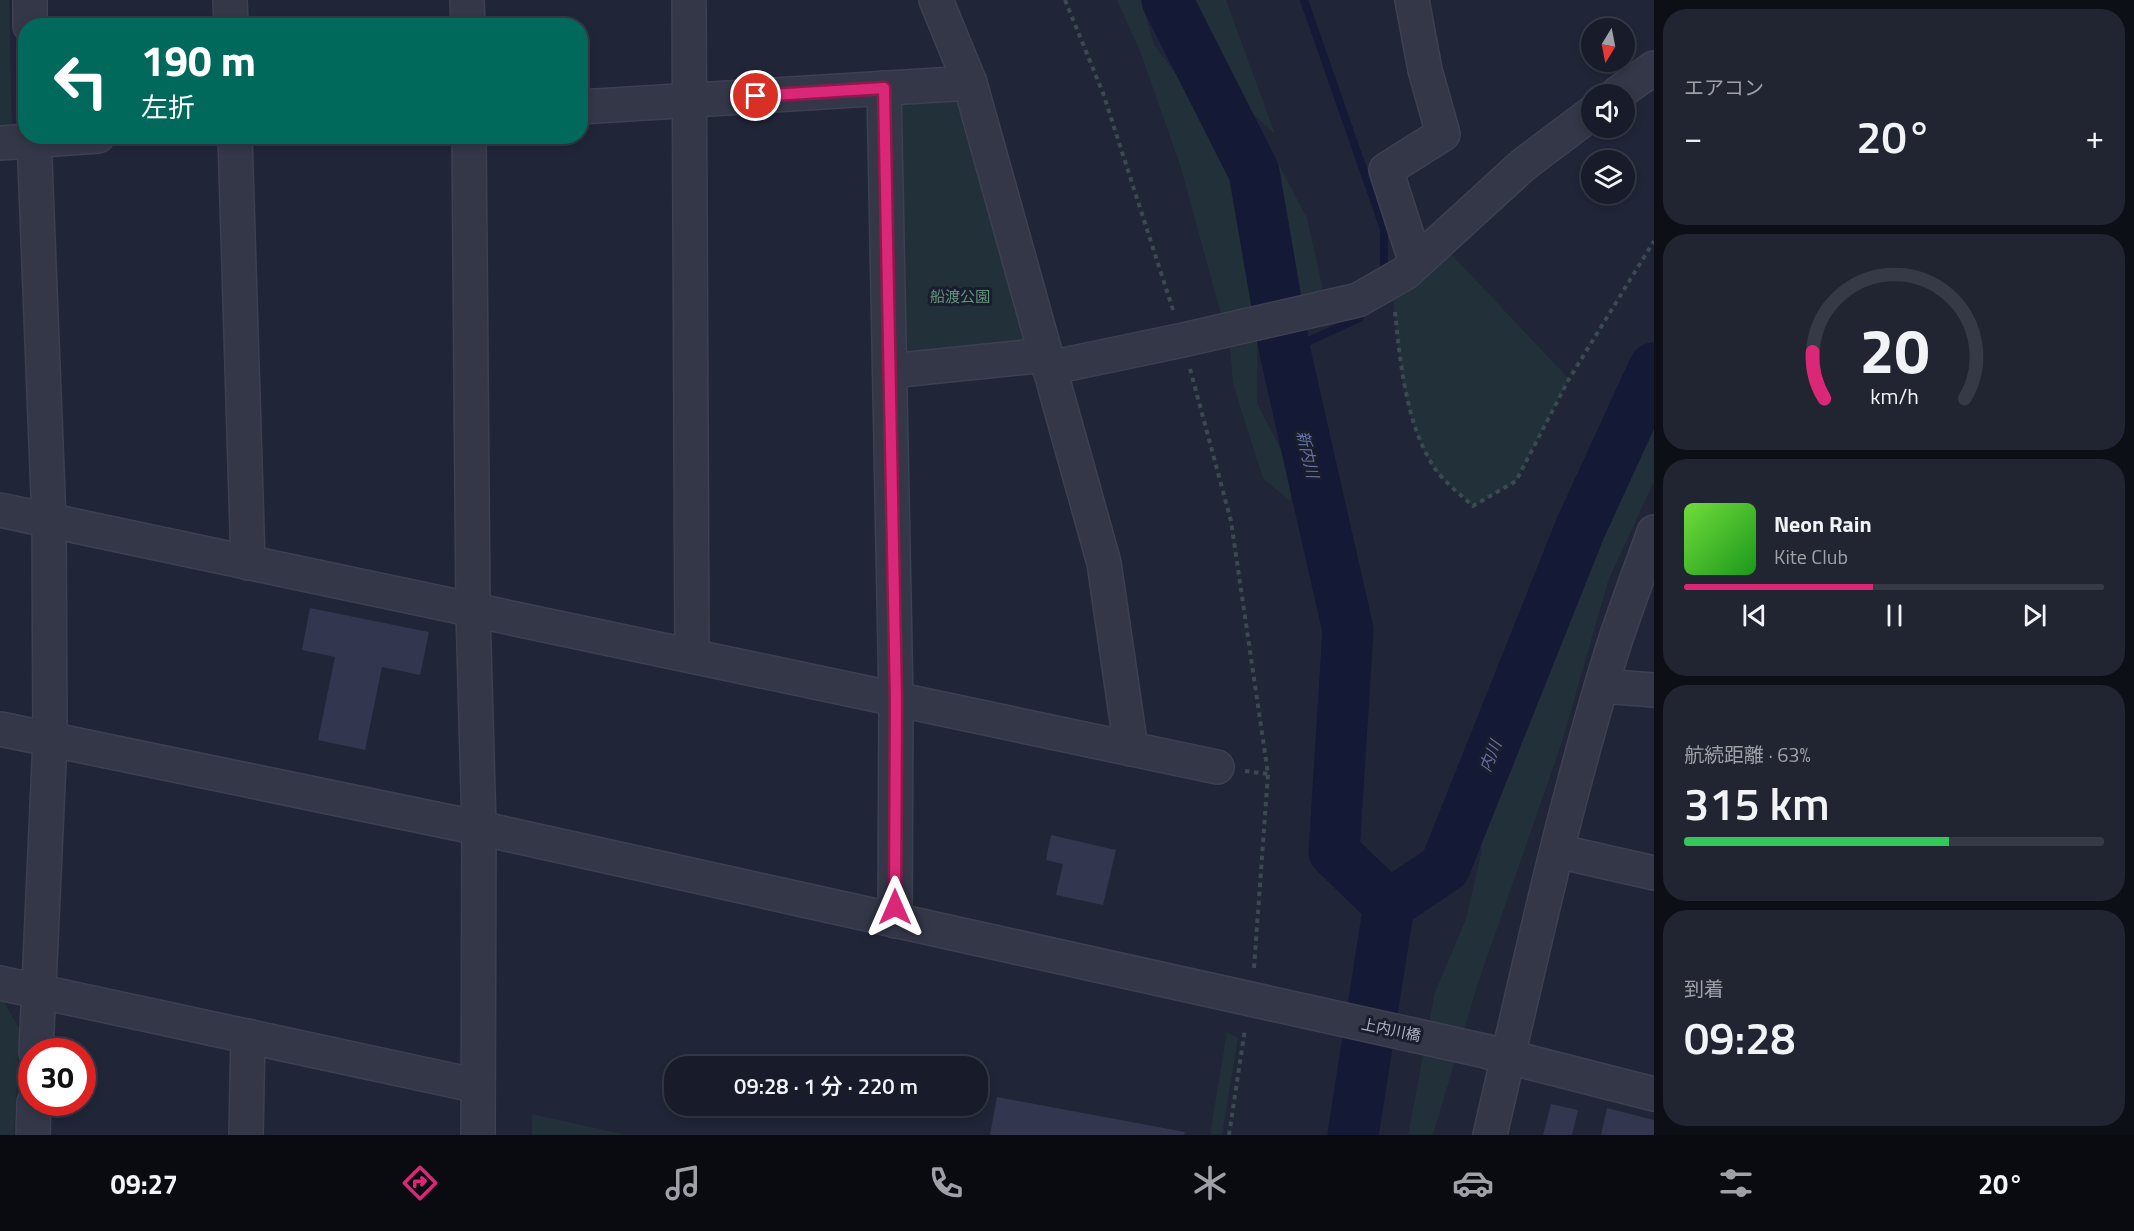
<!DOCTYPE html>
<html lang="ja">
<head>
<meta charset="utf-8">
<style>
  :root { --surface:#181c2a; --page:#212532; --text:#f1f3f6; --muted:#9fa1a8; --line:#363a47; --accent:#db2777 }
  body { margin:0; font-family:"Titillium Web","Noto Sans JP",sans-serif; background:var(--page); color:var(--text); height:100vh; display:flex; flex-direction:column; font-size:22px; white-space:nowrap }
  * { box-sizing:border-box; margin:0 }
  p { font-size:20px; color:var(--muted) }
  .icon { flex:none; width:33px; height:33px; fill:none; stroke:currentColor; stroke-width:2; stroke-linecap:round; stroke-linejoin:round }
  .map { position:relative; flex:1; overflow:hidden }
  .details { display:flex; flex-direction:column; gap:9px; padding:9px; background:#0d0f17; width:480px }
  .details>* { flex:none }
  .top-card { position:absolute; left:18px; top:18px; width:570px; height:126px; border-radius:24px; box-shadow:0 3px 9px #0003,0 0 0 2px var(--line); background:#00695c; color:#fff; overflow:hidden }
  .needle { width:39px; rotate:190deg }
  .tools { position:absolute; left:1581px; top:18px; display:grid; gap:12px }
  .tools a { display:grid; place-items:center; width:54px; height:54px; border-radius:50%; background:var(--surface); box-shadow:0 3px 9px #0003,0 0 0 2px var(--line); font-size:30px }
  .speed { position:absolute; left:18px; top:1038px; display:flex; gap:12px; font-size:30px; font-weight:700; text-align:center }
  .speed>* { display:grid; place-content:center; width:78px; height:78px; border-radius:50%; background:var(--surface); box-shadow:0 3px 9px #0003,0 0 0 2px var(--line); line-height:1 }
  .speed .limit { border:9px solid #d22; background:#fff; color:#111 }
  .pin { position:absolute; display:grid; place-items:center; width:51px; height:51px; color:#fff; margin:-26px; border:3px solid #fff; border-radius:50%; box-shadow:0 2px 6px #0007 }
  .me { position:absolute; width:66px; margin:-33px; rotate:0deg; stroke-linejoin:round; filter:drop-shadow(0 0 4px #0008) }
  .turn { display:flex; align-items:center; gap:21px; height:126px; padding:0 24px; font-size:27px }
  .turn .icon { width:78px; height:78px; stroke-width:2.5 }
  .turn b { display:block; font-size:42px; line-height:51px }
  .big { font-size:45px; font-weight:600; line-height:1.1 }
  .details .widget { flex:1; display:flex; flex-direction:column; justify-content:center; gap:9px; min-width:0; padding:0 21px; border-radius:24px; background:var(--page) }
  .details .dial { align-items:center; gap:0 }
  .dial svg { height:156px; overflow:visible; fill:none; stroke:var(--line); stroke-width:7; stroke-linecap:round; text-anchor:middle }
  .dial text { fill:var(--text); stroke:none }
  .song { display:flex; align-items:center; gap:18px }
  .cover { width:72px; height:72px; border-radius:9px; background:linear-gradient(135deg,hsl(100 70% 55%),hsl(120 70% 35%)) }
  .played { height:6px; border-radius:3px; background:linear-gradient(90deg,var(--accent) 45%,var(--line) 45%) }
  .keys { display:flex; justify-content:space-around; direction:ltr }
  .heat { display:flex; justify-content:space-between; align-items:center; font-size:33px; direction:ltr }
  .charge { height:9px; border-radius:4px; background:linear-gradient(90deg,#34c759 63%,var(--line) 0) }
  .trip { position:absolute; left:664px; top:1056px; width:324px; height:60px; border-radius:24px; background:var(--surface); box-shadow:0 3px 9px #0003,0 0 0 2px var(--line); font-weight:600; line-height:60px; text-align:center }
  .menu { display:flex; height:96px; justify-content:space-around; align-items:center; background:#0a0b11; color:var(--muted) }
  .menu .icon { width:42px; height:42px }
  .menu .current { color:var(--accent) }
  .menu b { font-size:27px; color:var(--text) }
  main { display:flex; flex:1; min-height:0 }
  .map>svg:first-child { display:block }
  .green { fill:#223139 }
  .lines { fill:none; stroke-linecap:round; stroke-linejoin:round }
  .stream { stroke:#141935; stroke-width:8 }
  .river { stroke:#141935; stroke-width:51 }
  .building { fill:#32374f }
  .minor-casing { stroke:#3d4052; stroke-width:36 }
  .path { stroke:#3b4a51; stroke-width:4; stroke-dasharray:4.5 4.5; stroke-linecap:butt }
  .minor { stroke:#343748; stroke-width:33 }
  .route-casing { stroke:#8e194d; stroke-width:15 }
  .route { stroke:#db2777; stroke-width:10 }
  .labels { text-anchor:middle; stroke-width:6; stroke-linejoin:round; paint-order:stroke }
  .park-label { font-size:15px; fill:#66957d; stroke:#191d2d }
  .street-label { font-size:15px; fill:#aeb1c5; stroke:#191d2d }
  .water-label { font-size:16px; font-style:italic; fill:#6772a4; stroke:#191d2d }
</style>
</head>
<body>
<main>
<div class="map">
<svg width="1654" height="1135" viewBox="0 0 1654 1135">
  <rect width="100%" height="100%" fill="#202538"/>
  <!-- green -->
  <g class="green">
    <path d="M 0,0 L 9,0 L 12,128 L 0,129 Z"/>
    <path d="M 1117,0 L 1141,0 L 1154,45 L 1213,123 L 1249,198 L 1257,339 L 1257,403 L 1294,475 L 1290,501 L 1263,478 L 1233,384 L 1230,347 L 1181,168 L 1140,51 Z"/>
    <path d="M 1191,0 L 1226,0 L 1275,134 L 1239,102 Z"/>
    <path d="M 945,94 L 970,109 L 1033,348 L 905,360 L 894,109 L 903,96 Z"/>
    <path d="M 1276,159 L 1307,218 L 1325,299 L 1298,303 L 1267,196 Z"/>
    <path d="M 1452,255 L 1569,379 L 1515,483 L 1473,506 C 1460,494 1442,481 1433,467 C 1402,417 1399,353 1393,296 Z"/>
    <path d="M 1654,421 L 1654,481 L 1608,581 L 1562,742 L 1478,983 L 1433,1135 L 1408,1135 L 1435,992 L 1466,919 L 1482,850 L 1475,840 L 1485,801 L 1511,772 L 1521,721 L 1540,687 L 1613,503 Z"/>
    <path d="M 0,1000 L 3,1000 L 20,1030 L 14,1135 L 0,1135 Z"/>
    <path d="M 1227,1032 L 1238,1038 L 1222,1135 L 1210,1135 Z"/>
    <path d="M 532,1114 L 627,1135 L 532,1135 Z"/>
  </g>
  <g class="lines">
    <!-- stream -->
    <g class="stream">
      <path d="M 1304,0 L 1384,229 L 1384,277"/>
      <path d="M 1285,352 L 1359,318 L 1365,309"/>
    </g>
    <!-- river -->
    <g class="river">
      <path d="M 1167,0 L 1254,172 L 1285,352 L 1348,630 L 1334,852 L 1389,905"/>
      <path d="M 1353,1135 L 1389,905 L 1445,867 L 1580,529 L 1654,368"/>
    </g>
  </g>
  <!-- building -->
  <g class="building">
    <path d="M 310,608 L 429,632 L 420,675 L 382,667 L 365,750 L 318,740 L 335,657 L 302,650 Z"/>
    <path d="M 1051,835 L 1116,850 L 1103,905 L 1056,895 L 1063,864 L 1046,860 Z"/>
    <path d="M 997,1097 L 1185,1132 L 1184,1135 L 990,1135 Z"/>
    <path d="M 1551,1104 L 1578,1110 L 1572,1135 L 1543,1135 Z"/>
    <path d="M 1607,1108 L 1654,1120 L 1654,1135 L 1601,1135 Z"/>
  </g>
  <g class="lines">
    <!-- minor casing -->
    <g class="minor-casing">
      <g id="minor">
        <path d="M 30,0 L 30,26"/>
        <path d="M 230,0 L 231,26"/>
        <path d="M 467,0 L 468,26"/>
        <path d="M 689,0 L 692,656"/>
        <path d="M 936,0 L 970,83 L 1104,563 L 1131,749"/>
        <path d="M 1412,0 L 1425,70 L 1443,134 L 1386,170 L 1416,263"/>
        <path d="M 884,88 L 896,700 L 895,921"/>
        <path d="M 1617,94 L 1654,68"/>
        <path d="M 580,107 L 970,83"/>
        <path d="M 34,136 L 49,521 L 50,740 L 36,1052"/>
        <path d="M 235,136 L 248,563"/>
        <path d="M 469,136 L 473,610 L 479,828 L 478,1135"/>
        <path d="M 0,143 L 98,136"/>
        <path d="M 1049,368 L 1183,340 L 1358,300 L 1405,273 L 1523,165 L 1592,113"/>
        <path d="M 890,371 L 1046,355"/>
        <path d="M 0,510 L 1217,767"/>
        <path d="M 1602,686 L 1654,690"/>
        <path d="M 0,729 L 479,828 L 1485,1051 L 1654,1094"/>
        <path d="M 1557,851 L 1654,873"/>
        <path d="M 0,983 L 478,1086"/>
        <path d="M 33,1135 L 34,1102"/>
        <path d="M 246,1135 L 248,1036"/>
        <path d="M 1490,1135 C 1527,975 1562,814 1610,657 C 1623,615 1639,574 1654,532"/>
      </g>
    </g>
    <!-- path -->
    <g class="path">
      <path d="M 1065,0 L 1103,93 L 1173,310"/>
      <path d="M 1395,312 C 1400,361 1406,425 1434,467 C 1443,481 1460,494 1473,506 L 1516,481 L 1569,379 L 1654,241"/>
      <path d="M 1190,369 L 1231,521 L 1268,774 L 1254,968"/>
      <path d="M 1245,771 L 1268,774"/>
      <path d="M 1229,1135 L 1245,1029"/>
    </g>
    <!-- minor -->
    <use href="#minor" class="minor"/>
  </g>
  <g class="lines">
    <!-- route casing -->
    <g class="route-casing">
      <path id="route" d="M 756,96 L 884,88 L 896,700 L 895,907"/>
    </g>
    <!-- route -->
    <use href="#route" class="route"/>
  </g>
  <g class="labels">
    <!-- park labels -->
    <g class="park-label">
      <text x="960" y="302">船渡公園</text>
    </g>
    <!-- street labels -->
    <g class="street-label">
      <text transform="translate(1391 1030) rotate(12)" y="5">上内川橋</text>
    </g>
    <!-- water labels -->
    <g class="water-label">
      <text transform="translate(1308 454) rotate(77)" y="6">新内川</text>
      <text transform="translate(1490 756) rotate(-68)" y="6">内川</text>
    </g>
  </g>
</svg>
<div class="tools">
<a><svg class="needle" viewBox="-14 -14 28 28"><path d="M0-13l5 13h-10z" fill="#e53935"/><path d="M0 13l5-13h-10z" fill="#9fa1a8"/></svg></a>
<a><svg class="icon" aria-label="sound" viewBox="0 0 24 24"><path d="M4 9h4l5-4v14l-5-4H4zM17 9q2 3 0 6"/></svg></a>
<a><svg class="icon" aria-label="layers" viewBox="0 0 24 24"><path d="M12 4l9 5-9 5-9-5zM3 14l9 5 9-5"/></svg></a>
</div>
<div class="speed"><div class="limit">30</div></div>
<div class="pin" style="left:756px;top:96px;background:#d93025"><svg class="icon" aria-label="arrive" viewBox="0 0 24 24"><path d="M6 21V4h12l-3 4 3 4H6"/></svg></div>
<svg class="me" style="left:895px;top:907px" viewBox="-20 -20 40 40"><path d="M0-17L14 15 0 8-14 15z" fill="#db2777" stroke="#fff" stroke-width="4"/></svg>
<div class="trip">09:28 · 1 分 · 220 m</div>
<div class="top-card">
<div class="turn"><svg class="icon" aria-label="left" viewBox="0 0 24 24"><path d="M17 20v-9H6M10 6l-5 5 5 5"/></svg><div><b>190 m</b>左折</div></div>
</div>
</div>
<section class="details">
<div class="widget"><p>エアコン</p>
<div class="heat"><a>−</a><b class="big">20°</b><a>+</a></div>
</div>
<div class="widget dial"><svg viewBox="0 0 100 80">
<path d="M14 69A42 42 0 1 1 86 69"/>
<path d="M14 69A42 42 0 0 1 8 45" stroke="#db2777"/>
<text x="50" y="56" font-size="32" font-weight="700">20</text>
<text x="50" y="72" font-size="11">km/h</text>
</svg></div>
<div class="widget">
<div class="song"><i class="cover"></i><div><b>Neon Rain</b><p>Kite Club</p></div></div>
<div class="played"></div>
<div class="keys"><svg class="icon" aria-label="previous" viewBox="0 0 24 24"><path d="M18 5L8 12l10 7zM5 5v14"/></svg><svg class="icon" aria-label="pause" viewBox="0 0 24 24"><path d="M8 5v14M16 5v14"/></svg><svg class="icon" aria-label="next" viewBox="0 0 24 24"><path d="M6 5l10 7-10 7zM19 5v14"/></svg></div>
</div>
<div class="widget"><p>航続距離 · 63%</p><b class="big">315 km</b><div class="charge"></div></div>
<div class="widget"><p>到着</p><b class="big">09:28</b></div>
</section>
</main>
<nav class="menu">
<b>09:27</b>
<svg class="icon current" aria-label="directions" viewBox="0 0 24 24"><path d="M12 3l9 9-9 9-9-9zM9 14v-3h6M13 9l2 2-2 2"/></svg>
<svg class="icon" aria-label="music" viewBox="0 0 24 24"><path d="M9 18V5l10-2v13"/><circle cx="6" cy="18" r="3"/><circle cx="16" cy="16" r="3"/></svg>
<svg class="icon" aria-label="phone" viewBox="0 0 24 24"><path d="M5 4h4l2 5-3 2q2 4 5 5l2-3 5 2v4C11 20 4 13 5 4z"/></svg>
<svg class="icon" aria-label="climate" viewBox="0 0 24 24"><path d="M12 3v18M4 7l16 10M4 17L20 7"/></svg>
<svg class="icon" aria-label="car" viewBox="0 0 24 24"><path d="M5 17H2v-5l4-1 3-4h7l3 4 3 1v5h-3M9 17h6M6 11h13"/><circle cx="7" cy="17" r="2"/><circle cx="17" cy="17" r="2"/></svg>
<svg class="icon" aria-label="filters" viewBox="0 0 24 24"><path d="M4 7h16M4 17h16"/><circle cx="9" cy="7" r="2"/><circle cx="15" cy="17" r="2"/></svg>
<b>20°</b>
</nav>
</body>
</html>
